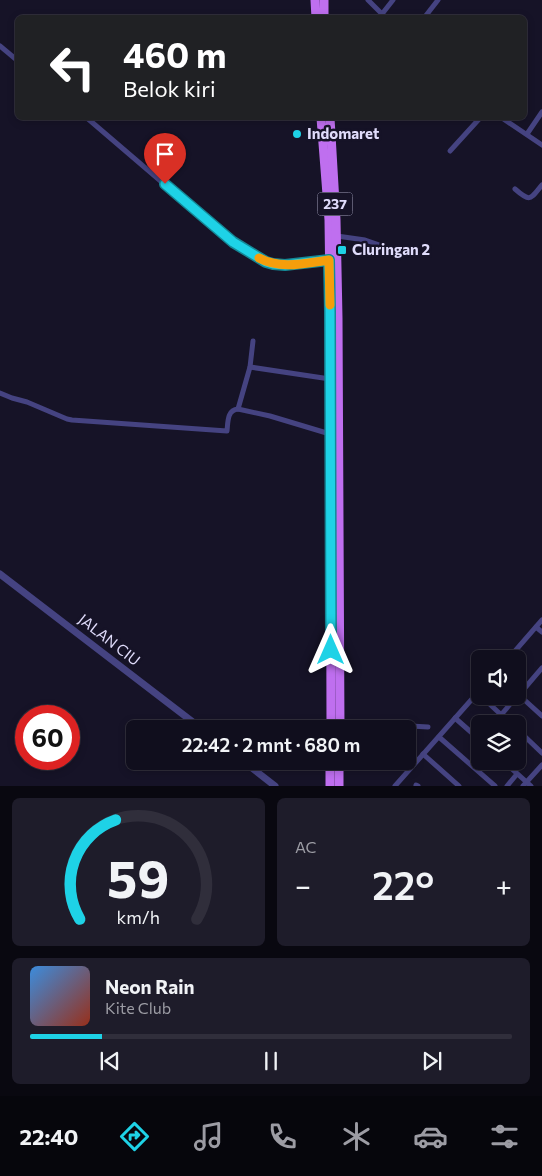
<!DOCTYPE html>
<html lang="id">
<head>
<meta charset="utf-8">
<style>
  :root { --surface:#100e1d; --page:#1e1c2a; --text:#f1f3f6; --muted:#9c9ca4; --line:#302e3b; --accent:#1ed2e6 }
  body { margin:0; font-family:Commissioner,sans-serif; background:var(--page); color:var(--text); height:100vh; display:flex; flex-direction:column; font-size:19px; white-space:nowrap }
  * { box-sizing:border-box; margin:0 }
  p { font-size:16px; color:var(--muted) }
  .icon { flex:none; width:28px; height:28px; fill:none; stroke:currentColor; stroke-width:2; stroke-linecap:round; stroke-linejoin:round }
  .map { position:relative; height:786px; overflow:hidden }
  .sheet { display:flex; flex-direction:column; gap:12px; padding:12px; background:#090810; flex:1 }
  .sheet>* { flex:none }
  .banner { position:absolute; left:15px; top:15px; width:512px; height:105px; border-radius:8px; box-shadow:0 2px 8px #0003,0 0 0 1px var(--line); background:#202124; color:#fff; overflow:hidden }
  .tools { position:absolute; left:471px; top:650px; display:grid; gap:10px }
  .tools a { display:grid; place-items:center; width:55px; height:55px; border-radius:8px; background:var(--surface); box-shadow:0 2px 8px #0003,0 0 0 1px var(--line); font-size:25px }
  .speed { position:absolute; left:15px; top:705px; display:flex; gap:10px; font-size:25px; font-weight:700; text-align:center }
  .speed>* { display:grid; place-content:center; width:65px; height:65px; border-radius:50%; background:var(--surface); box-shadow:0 2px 8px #0003,0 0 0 1px var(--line); line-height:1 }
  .speed .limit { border:8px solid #d22; background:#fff; color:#111 }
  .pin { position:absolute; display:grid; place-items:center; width:42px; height:42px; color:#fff; margin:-51px -21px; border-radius:50% 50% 50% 0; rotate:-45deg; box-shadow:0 0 5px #0007 }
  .pin .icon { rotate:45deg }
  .me { position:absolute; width:55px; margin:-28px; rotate:0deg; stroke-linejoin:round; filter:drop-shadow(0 0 4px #0008) }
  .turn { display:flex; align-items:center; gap:18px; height:105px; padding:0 25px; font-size:22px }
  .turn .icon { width:65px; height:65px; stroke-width:2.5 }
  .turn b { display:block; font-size:35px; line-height:42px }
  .big { font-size:38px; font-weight:600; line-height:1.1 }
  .sheet .card { flex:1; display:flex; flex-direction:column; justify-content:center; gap:8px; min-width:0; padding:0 18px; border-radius:8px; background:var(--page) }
  .sheet .dial { align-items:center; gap:0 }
  .dial svg { height:130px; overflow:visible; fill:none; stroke:var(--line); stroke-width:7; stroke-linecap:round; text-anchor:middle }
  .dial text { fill:var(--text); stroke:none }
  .song { display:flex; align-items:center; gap:15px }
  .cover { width:60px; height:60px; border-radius:8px; background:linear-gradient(135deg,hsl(210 70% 55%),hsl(10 70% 35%)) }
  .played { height:5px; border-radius:2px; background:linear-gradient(90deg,var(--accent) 15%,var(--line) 15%) }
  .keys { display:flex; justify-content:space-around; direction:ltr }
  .heat { display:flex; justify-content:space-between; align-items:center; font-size:28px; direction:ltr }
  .sheet .tiles { flex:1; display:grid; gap:12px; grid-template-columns:1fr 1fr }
  .card:last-child { grid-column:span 2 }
  .trip { position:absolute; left:126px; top:720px; width:290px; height:50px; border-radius:8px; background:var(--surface); box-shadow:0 2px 8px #0003,0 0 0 1px var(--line); font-weight:600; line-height:50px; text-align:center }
  .tab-bar { display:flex; height:80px; justify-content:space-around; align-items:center; background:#06060c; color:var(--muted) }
  .tab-bar .icon { width:35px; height:35px }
  .tab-bar .active { color:var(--accent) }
  .tab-bar b { font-size:22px; color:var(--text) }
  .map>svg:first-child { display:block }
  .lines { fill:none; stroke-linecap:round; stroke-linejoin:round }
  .minor { stroke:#454381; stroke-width:5 }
  .tertiary { stroke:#454381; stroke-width:7 }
  .primary { stroke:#bf6fef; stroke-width:9 }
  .route-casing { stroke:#148896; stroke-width:12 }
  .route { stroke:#1ed2e6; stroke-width:9 }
  .slow { stroke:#f59e0b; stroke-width:9 }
  .poi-dot { fill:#1ed2e6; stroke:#161327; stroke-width:2 }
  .labels { text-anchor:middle; stroke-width:5; stroke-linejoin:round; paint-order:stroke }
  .shield { fill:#161327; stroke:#a3a0bb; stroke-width:1 }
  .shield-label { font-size:14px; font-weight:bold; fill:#e0dcfb }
  .poi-label { font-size:15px; font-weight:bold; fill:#e0dcfb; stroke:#161327; text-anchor:start }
  .street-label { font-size:15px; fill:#e0dcfb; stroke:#161327 }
</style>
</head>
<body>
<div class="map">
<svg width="542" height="786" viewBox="0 0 542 786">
  <rect width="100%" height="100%" fill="#161327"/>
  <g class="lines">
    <!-- minor -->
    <g class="minor">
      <path d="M 368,0 L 386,18"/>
      <path d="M 382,14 L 393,0"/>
      <path d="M 424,18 L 438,0"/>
      <path d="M 0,46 L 18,61"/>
      <path d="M 87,118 L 212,225 C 228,238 254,261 275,264 C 292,267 312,262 329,261"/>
      <path d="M 502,118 L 542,145"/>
      <path d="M 527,134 L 542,112"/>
      <path d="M 450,151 L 480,118"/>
      <path d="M 515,189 C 531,203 530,199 542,185"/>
      <path d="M 337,236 L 365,240 L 391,249"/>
      <path d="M 250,367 L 330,379"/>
      <path d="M 0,393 L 12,398 L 27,402 L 67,419 L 72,420 L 227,431 C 228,422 227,410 238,409 L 270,416 L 330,434"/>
      <path d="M 238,409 L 250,367 L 253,341"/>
      <path d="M 536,627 L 542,632"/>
      <path d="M 508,659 L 542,620"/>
      <path d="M 519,695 L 542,716"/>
      <path d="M 481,696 L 511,724"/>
      <path d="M 518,696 L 542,668"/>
      <path d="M 501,715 L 517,696"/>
      <path d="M 455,718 L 480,740"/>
      <path d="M 340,722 L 428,727"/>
      <path d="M 518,730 L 542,753"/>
      <path d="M 439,737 L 495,786"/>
      <path d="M 423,754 L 459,786"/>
      <path d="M 503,761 L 531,786"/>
      <path d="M 416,785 L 418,786"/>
      <path d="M 395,786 L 480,690"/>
      <path d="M 507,786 L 517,774"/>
      <path d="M 523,786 L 542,765"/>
    </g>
    <!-- tertiary -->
    <g class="tertiary">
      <path d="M 0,574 L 202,729"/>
      <path d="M 243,761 L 275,786"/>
    </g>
    <!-- primary -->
    <g class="primary">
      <path d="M 315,0 L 316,18"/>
      <path d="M 324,0 L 324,18"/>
      <path d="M 321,118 L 329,220 L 330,290 L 331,729"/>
      <path d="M 330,118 L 336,220 L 338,318 L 340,729"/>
      <path d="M 330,786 L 330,761"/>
      <path d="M 339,786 L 339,761"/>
    </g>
  </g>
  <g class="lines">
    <!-- route casing -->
    <g class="route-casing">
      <path id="route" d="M 165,184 L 233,242 L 266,262 L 273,264 L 285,265 L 329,260 L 330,312 L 331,650"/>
    </g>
    <!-- route -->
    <use href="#route" class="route"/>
    <!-- slow -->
    <path class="slow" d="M 259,258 C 281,270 306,263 329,260 L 330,305"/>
  </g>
  <!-- markers -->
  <g class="poi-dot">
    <circle cx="297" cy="134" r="5"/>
    <rect x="337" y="245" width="10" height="10" rx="2.5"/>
  </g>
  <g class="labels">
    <!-- shield labels -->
    <rect class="shield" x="317.5" y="192.5" width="35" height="23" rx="4"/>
    <g class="shield-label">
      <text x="335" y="209">237</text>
    </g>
    <!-- poi labels -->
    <g class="poi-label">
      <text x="307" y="139">Indomaret</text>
      <text x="352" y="255">Cluringan 2</text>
    </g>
    <!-- street labels -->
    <g class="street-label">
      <text transform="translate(109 640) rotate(38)" y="5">JALAN CIU</text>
    </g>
  </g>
</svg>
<div class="tools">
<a><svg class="icon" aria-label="sound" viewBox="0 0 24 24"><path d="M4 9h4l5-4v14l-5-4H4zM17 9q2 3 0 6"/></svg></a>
<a><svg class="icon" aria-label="layers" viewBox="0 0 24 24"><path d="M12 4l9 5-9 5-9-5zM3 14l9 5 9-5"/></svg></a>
</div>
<div class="speed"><div class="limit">60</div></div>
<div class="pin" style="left:165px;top:184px;background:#d93025"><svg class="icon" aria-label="arrive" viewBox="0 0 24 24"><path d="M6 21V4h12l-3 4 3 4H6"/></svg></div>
<svg class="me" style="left:331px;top:650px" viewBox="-20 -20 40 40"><path d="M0-17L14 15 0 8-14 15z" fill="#1ed2e6" stroke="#fff" stroke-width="4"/></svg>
<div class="trip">22:42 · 2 mnt · 680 m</div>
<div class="banner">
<div class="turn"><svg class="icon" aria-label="left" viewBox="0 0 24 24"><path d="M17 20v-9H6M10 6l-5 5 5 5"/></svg><div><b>460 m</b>Belok kiri</div></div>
</div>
</div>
<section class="sheet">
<div class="tiles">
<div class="card dial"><svg viewBox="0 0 100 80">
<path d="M14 69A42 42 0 1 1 86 69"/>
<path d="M14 69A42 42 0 0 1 36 8" stroke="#1ed2e6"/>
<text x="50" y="56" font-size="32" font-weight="700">59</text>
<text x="50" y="72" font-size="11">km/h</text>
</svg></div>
<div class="card"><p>AC</p>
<div class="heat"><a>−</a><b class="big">22°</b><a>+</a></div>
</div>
<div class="card">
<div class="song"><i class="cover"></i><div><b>Neon Rain</b><p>Kite Club</p></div></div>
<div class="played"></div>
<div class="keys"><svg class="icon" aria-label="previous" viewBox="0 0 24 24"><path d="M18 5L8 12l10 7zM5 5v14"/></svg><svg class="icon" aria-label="pause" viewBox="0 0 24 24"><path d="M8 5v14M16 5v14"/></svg><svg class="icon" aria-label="next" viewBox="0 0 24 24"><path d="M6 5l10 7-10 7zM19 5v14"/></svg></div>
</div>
</div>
</section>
<nav class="tab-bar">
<b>22:40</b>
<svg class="icon active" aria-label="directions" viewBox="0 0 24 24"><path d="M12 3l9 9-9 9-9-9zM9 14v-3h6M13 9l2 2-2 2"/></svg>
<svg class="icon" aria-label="music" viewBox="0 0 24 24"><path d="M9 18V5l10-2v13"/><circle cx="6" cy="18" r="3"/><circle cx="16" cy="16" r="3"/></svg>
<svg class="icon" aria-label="phone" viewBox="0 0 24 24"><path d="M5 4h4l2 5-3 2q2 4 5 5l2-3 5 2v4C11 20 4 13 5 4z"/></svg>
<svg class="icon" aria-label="climate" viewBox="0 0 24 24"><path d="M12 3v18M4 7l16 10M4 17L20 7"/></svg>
<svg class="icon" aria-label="car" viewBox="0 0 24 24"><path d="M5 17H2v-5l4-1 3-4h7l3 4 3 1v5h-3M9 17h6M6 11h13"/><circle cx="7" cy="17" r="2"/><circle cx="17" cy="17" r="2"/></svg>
<svg class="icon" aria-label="filters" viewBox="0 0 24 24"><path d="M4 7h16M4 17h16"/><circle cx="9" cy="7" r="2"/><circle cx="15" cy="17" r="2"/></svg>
</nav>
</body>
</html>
